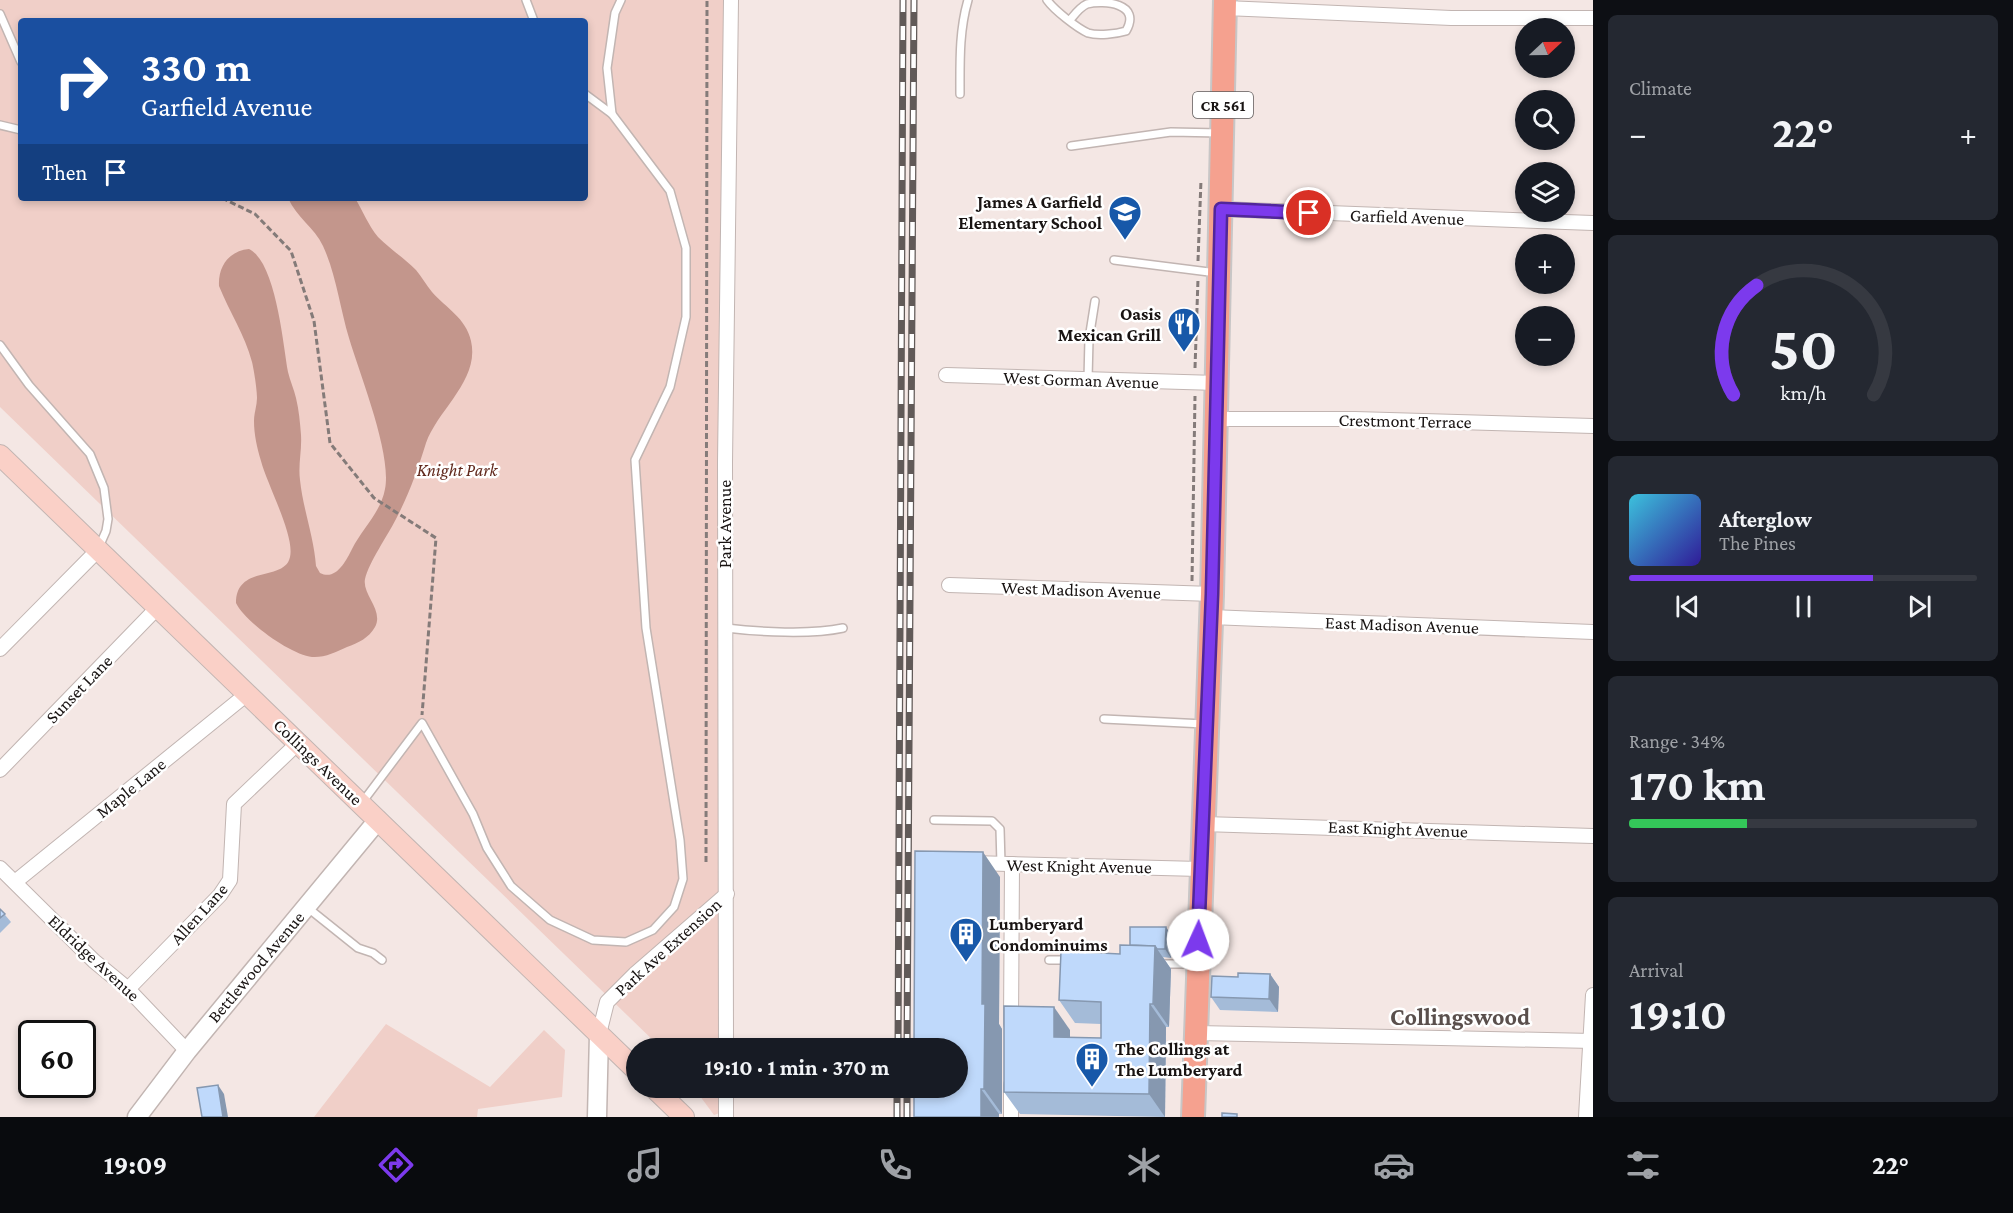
<!DOCTYPE html>
<html lang="en">
<head>
<meta charset="utf-8">
<style>
  :root { --surface:#171b24; --page:#242831; --text:#f1f3f6; --muted:#9ea1a6; --line:#363941; --accent:#7c3aed }
  body { margin:0; font-family:"Crimson Pro",serif; background:var(--page); color:var(--text); height:100vh; display:flex; flex-direction:column; font-size:22px; white-space:nowrap }
  * { box-sizing:border-box; margin:0 }
  p { font-size:20px; color:var(--muted) }
  .icon { flex:none; width:33px; height:33px; fill:none; stroke:currentColor; stroke-width:2; stroke-linecap:round; stroke-linejoin:round }
  .map { position:relative; flex:1; overflow:hidden }
  .panel { display:flex; flex-direction:column; gap:15px; padding:15px; background:#0d0f14; width:420px }
  .panel>* { flex:none }
  .guide { position:absolute; left:18px; top:18px; width:570px; height:183px; border-radius:6px; box-shadow:0 3px 9px #0003; background:#1a4fa0; color:#fff; overflow:hidden }
  .needle { width:39px; rotate:68deg }
  .fabs { position:absolute; left:1515px; top:18px; display:grid; gap:12px }
  .fabs a { display:grid; place-items:center; width:60px; height:60px; border-radius:50%; background:var(--surface); box-shadow:0 3px 9px #0003; font-size:30px }
  .speed { position:absolute; left:18px; top:1020px; display:flex; gap:12px; font-size:30px; font-weight:700; text-align:center }
  .speed>* { display:grid; place-content:center; width:78px; height:78px; border-radius:50%; background:var(--surface); box-shadow:0 3px 9px #0003; line-height:1 }
  .speed .limit { border:3px solid #111; border-radius:9px; background:#fff; color:#111 }
  .pin { position:absolute; display:grid; place-items:center; width:51px; height:51px; color:#fff; margin:-26px; border:3px solid #fff; border-radius:50%; box-shadow:0 2px 6px #0007 }
  .me { position:absolute; width:66px; margin:-33px; rotate:2deg; stroke-linejoin:round; filter:drop-shadow(0 0 4px #0008) }
  .turn { display:flex; align-items:center; gap:21px; height:126px; padding:0 24px; font-size:27px }
  .turn .icon { width:78px; height:78px; stroke-width:2.5 }
  .turn b { display:block; font-size:42px; line-height:51px }
  .then { display:flex; align-items:center; height:57px; padding:0 24px; background:#0003; gap:12px; font-size:22px }
  .big { font-size:45px; font-weight:700; line-height:1.1 }
  .panel .tile { flex:1; display:flex; flex-direction:column; justify-content:center; gap:9px; min-width:0; padding:0 21px; border-radius:9px; background:var(--page) }
  .panel .dial { align-items:center; gap:0 }
  .dial svg { height:156px; overflow:visible; fill:none; stroke:var(--line); stroke-width:7; stroke-linecap:round; text-anchor:middle }
  .dial text { fill:var(--text); stroke:none }
  .song { display:flex; align-items:center; gap:18px }
  .cover { width:72px; height:72px; border-radius:9px; background:linear-gradient(135deg,hsl(190 70% 55%),hsl(250 70% 35%)) }
  .played { height:6px; border-radius:3px; background:linear-gradient(90deg,var(--accent) 70%,var(--line) 70%) }
  .keys { display:flex; justify-content:space-around; direction:ltr }
  .heat { display:flex; justify-content:space-between; align-items:center; font-size:33px; direction:ltr }
  .charge { height:9px; border-radius:4px; background:linear-gradient(90deg,#34c759 34%,var(--line) 0) }
  .trip { position:absolute; left:626px; top:1038px; width:342px; height:60px; border-radius:30px; background:var(--surface); box-shadow:0 3px 9px #0003; font-weight:700; line-height:60px; text-align:center }
  .dock { display:flex; height:96px; justify-content:space-around; align-items:center; background:#090b0e; color:var(--muted) }
  .dock .icon { width:42px; height:42px }
  .dock .on { color:var(--accent) }
  .dock b { font-size:27px; color:var(--text) }
  main { display:flex; flex:1; min-height:0 }
  .map>svg:first-child { display:block }
  .green { fill:#f0cfc8; fill-rule:evenodd }
  .water { fill:#c3968c }
  .lines { fill:none; stroke-linecap:round; stroke-linejoin:round }
  .service-casing { stroke:#c2b5b2; stroke-width:10 }
  .minor-casing { stroke:#c2b5b2; stroke-width:16 }
  .tertiary-casing { stroke:#c2b5b2; stroke-width:21 }
  .secondary-casing { stroke:#c2b5b2; stroke-width:22 }
  .primary-casing { stroke:#c8c6c6; stroke-width:26 }
  .path { stroke:#847b79; stroke-width:3; stroke-dasharray:6 3; stroke-linecap:butt }
  .service { stroke:#fff; stroke-width:7 }
  .minor { stroke:#fff; stroke-width:14 }
  .tertiary { stroke:#fff; stroke-width:18 }
  .secondary { stroke:#fad0c7; stroke-width:20 }
  .primary { stroke:#f5a18f; stroke-width:22 }
  .rail-casing { stroke:#615a58; stroke-width:7 }
  .rail { stroke:#fff; stroke-width:4.5; stroke-dasharray:14; stroke-linecap:butt }
  .wall { fill:#a4bbd8 }
  .shaded-wall { fill:#8698b0 }
  .building { fill:#bfd9fb; stroke:#8698b0; stroke-width:1.5 }
  .route-casing { stroke:#51269a; stroke-width:15 }
  .route { stroke:#7c3aed; stroke-width:10 }
  .labels { text-anchor:middle; stroke-width:5; stroke-linejoin:round; paint-order:stroke }
  .shield { fill:#fff; stroke:#5d5a59; stroke-width:1.5 }
  .shield-label { font-size:16px; font-weight:bold; fill:#181312 }
  .poi-label { font-size:18px; font-weight:bold; fill:#181312; stroke:#fff; text-anchor:end }
  .street-label { font-size:18px; fill:#181312; stroke:#fff }
  .park-label { font-size:18px; font-style:italic; fill:#60281c; stroke:#fff }
  .district-label { font-size:24px; font-weight:bold; fill:#5a4f4c; stroke:#fff }
</style>
</head>
<body>
<main>
<div class="map">
<svg width="1593" height="1117" viewBox="0 0 1593 1117">
  <rect width="100%" height="100%" fill="#f4e7e4"/>
  <!-- green -->
  <g class="green">
    <path d="M 0,0 L 731,0 L 726,1048 L 661,1048 L 0,407 ZM 21,21 L 585,21 L 585,198 L 21,198 Z"/>
    <path d="M 386,1024 L 490,1087 L 544,1030 L 565,1050 L 562,1097 L 478,1109 L 477,1117 L 314,1117 Z"/>
    <path d="M 694,1088 L 726,1088 L 725,1111 L 714,1115 Z"/>
  </g>
  <!-- water -->
  <path class="water" d="M 288,198 L 355,198 C 363,211 368,225 378,237 C 390,249 404,258 416,270 C 422,277 426,285 432,292 C 446,308 466,318 471,341 C 480,380 438,409 426,443 C 418,469 409,494 396,519 C 388,535 369,562 365,579 C 362,595 384,610 375,627 C 369,638 358,643 347,647 C 336,652 324,658 312,657 C 291,655 245,622 236,603 C 236,564 285,582 290,557 C 295,536 267,484 261,461 C 257,448 254,434 254,421 C 254,413 257,405 257,398 C 257,390 254,370 252,362 C 245,335 229,311 219,286 C 218,266 229,251 249,249 C 276,262 283,344 288,372 C 290,381 294,389 296,398 C 299,410 300,423 301,435 C 302,450 298,465 300,480 C 303,509 314,537 316,566 L 320,573 C 336,581 346,561 352,549 C 362,529 381,512 385,489 C 392,454 360,375 349,338 C 340,308 336,274 323,246 C 314,227 297,218 288,198 Z"/>
  <g class="lines">
    <!-- service casing -->
    <g class="service-casing">
      <g id="service">
        <path d="M 526,0 L 534,21"/>
        <path d="M 1047,0 C 1054,10 1077,28 1088,33 C 1098,36 1116,34 1126,31 C 1142,3 1104,0 1087,4 C 1080,7 1075,14 1070,20"/>
        <path d="M 0,14 L 21,62"/>
        <path d="M 585,94 L 612,114"/>
        <path d="M 960,94 C 960,62 959,31 968,0"/>
        <path d="M 0,125 L 21,130"/>
        <path d="M 1071,146 L 1171,132 L 1220,133"/>
        <path d="M 1114,260 L 1217,273"/>
        <path d="M 0,345 L 29,385 L 90,454 L 104,488 L 108,519 L 106,531 L 99,547"/>
        <path d="M 1088,379 L 1089,339 L 1095,301"/>
        <path d="M 726,628 C 759,632 811,635 843,628"/>
        <path d="M 1104,719 L 1204,724"/>
        <path d="M 361,804 L 422,723 L 473,814 L 487,848 L 511,886 L 550,920 L 593,940 L 626,942 L 653,930 L 674,907 L 683,879 L 680,840 L 646,628 L 635,460 L 670,387 L 686,317 L 686,248 L 670,191 L 612,114 L 607,68 L 615,13 L 621,0"/>
        <path d="M 934,820 L 992,821 L 1000,829 L 1001,864"/>
        <path d="M 308,908 L 358,948 L 373,953 L 382,960"/>
        <path d="M 1049,960 L 1069,960"/>
        <path d="M 1161,964 L 1195,964"/>
      </g>
    </g>
    <!-- minor casing -->
    <g class="minor-casing">
      <g id="minor">
        <path d="M 1225,8 L 1451,18 L 1593,18"/>
        <path d="M 1221,209 L 1593,223"/>
        <path d="M 946,375 L 1217,383"/>
        <path d="M 1217,419 L 1355,419 L 1593,426"/>
        <path d="M 949,585 L 1212,594"/>
        <path d="M 1211,617 L 1593,632"/>
        <path d="M 0,649 L 98,550"/>
        <path d="M 0,770 L 158,607"/>
        <path d="M 1203,824 L 1593,836"/>
        <path d="M 972,863 L 1200,869"/>
        <path d="M 0,868 L 94,961 L 128,989 L 187,1051"/>
        <path d="M 15,882 L 247,694"/>
        <path d="M 128,989 L 220,895 L 230,880 L 234,804 L 298,743"/>
        <path d="M 1011,1024 L 1012,864"/>
        <path d="M 1196,1033 L 1593,1041"/>
        <path d="M 599,1034 L 607,1002 L 636,973 L 727,894"/>
        <path d="M 726,1048 L 725,462 L 731,0"/>
        <path d="M 726,1117 L 726,1088"/>
        <path d="M 1011,1117 L 1011,1085"/>
        <path d="M 1586,1117 L 1593,995"/>
      </g>
    </g>
    <!-- tertiary casing -->
    <g class="tertiary-casing">
      <g id="tertiary">
        <path d="M 137,1117 L 187,1051 L 378,820"/>
        <path d="M 597,1117 L 599,1034"/>
      </g>
    </g>
    <!-- secondary casing -->
    <g class="secondary-casing">
      <g id="secondary">
        <path d="M 0,455 L 636,1070"/>
        <path d="M 654,1088 L 684,1117"/>
      </g>
    </g>
    <!-- primary casing -->
    <g class="primary-casing">
      <path id="primary" d="M 1193,1117 L 1212,594 L 1225,0"/>
    </g>
    <!-- path -->
    <g class="path">
      <path d="M 222,198 L 255,214 L 291,251 L 314,321 L 330,443 L 374,498 L 436,538 L 422,715"/>
      <path d="M 1198,261 L 1201,180"/>
      <path d="M 1195,368 L 1198,279"/>
      <path d="M 1192,581 L 1195,396"/>
      <path d="M 706,862 L 707,0"/>
    </g>
    <!-- service -->
    <use href="#service" class="service"/>
    <!-- minor -->
    <use href="#minor" class="minor"/>
    <!-- tertiary -->
    <use href="#tertiary" class="tertiary"/>
    <!-- secondary -->
    <use href="#secondary" class="secondary"/>
    <!-- primary -->
    <use href="#primary" class="primary"/>
    <!-- rail casing -->
    <g class="rail-casing">
      <g id="rail">
        <path d="M 898,1048 L 903,0"/>
        <path d="M 907,1048 L 914,0"/>
        <path d="M 897,1117 L 897,1088"/>
        <path d="M 907,1117 L 907,1088"/>
      </g>
    </g>
    <!-- rail -->
    <use href="#rail" class="rail"/>
  </g>
  <!-- wall -->
  <g class="wall">
    <path d="M 1000,877 L 999,1024 L 1002,1029 L 1002,1114 L 999,1114 L 999,1117 L 914,1117 Z"/>
    <path d="M 0,909 L 11,922 L 0,933 Z"/>
    <path d="M 1172,936 L 1171,958 L 1163,957 L 1171,969 L 1169,1027 L 1166,1027 L 1165,1117 L 1020,1114 L 1004,1092 L 1070,1030 L 1070,1038 L 1101,1038 L 1101,1024 L 1075,1023 L 1059,1000 L 1130,945 Z"/>
    <path d="M 1270,974 L 1279,987 L 1278,1012 L 1220,1010 L 1211,997 L 1238,977 Z"/>
  </g>
  <!-- shaded-wall -->
  <g class="shaded-wall">
    <path d="M 983,852 L 1000,877 L 999,1024 L 1002,1029 L 1002,1114 L 984,1089 L 982,1004 Z"/>
    <path d="M 1166,927 L 1172,936 L 1171,958 L 1165,949 Z"/>
    <path d="M 1155,946 L 1171,969 L 1169,1027 L 1153,1004 Z"/>
    <path d="M 1270,974 L 1279,987 L 1278,1012 L 1269,999 Z"/>
    <path d="M 1150,1004 L 1166,1027 L 1165,1117 L 1149,1094 Z"/>
    <path d="M 1054,1007 L 1070,1030 L 1070,1060 L 1054,1037 Z"/>
    <path d="M 218,1085 L 224,1094 L 228,1117 L 223,1117 Z"/>
    <path d="M 981,1089 L 999,1114 L 999,1117 L 981,1117 Z"/>
  </g>
  <!-- building -->
  <g class="building">
    <path d="M 915,851 L 983,852 L 982,1004 L 985,1004 L 984,1089 L 981,1089 L 981,1117 L 914,1117 L 914,1088 L 957,1088 L 957,1048 L 914,1048 Z"/>
    <path d="M 0,909 L 5,914 L 0,918 Z"/>
    <path d="M 1130,927 L 1166,927 L 1165,949 L 1157,949 L 1155,946 L 1130,945 Z"/>
    <path d="M 1120,945 L 1155,946 L 1153,1004 L 1150,1004 L 1149,1094 L 1004,1092 L 1004,1006 L 1054,1007 L 1054,1037 L 1101,1038 L 1101,1002 L 1059,1000 L 1061,951 L 1120,954 Z"/>
    <path d="M 1238,973 L 1270,974 L 1269,999 L 1211,997 L 1212,976 L 1238,977 Z"/>
    <path d="M 218,1085 L 223,1117 L 202,1117 L 197,1088 Z"/>
    <path d="M 1222,1113 L 1237,1114 L 1237,1117 L 1222,1117 Z"/>
  </g>
  <g class="lines">
    <!-- route casing -->
    <g class="route-casing">
      <path id="route" d="M 1198,940 L 1212,594 L 1221,209 L 1309,213"/>
    </g>
    <!-- route -->
    <use href="#route" class="route"/>
  </g>
  <!-- icons -->
  <defs>
    <g id="school-pin" transform="scale(1.725)"><path d="M0 17L-7.5 6A9.5 9.5 0 1 1 7.5 6Z" fill="#1758a9" stroke="#fff"/><path d="M0-5L7-2L0 1L-7-2ZM-4 1L0 2.5L4 1V4Q0 6-4 4Z" fill="#fff"/></g>
    <g id="restaurant-pin" transform="scale(1.725)"><path d="M0 17L-7.5 6A9.5 9.5 0 1 1 7.5 6Z" fill="#1758a9" stroke="#fff"/><path d="M-5-6h1v4h1v-4h1v4h1v-4h1v5L-1.5 .5V6h-2V.5L-5-1ZM5-6V6H3V1.5H1.5Q1.5-4 5-6Z" fill="#fff"/></g>
    <g id="building-pin" transform="scale(1.725)"><path d="M0 17L-7.5 6A9.5 9.5 0 1 1 7.5 6Z" fill="#1758a9" stroke="#fff"/><path d="M-4-6H4V6H1V3H-1V6H-4ZM-2.5-4.3h1.7v1.8h-1.7ZM.8-4.3h1.7v1.8H.8ZM-2.5-1h1.7V.8h-1.7ZM.8-1h1.7V.8H.8Z" fill="#fff"/></g>
  </defs>
  <g fill-rule="evenodd">
    <use href="#school-pin" x="1125" y="212"/>
    <use href="#restaurant-pin" x="1184" y="324"/>
    <use href="#building-pin" x="966" y="934"/>
    <use href="#building-pin" x="1092" y="1059"/>
  </g>
  <g class="labels">
    <!-- shield labels -->
    <rect class="shield" x="1193" y="92" width="60" height="26" rx="4.5"/>
    <g class="shield-label">
      <text x="1223" y="111">CR 561</text>
    </g>
    <!-- poi labels -->
    <g class="poi-label">
      <text x="1102" y="208">James A Garfield<tspan x="1102" dy="21">Elementary School</tspan></text>
      <text x="1161" y="320">Oasis<tspan x="1161" dy="21">Mexican Grill</tspan></text>
      <text x="989" y="930" text-anchor="start">Lumberyard<tspan x="989" dy="21">Condominuims</tspan></text>
      <text x="1115" y="1055" text-anchor="start">The Collings at<tspan x="1115" dy="21">The Lumberyard</tspan></text>
    </g>
    <!-- street labels -->
    <g class="street-label">
      <text transform="translate(1407 217) rotate(2)" y="6">Garfield Avenue</text>
      <text transform="translate(1081 380) rotate(2)" y="6">West Gorman Avenue</text>
      <text transform="translate(1405 421) rotate(1)" y="6">Crestmont Terrace</text>
      <text transform="translate(725 524) rotate(-90)" y="6">Park Avenue</text>
      <text transform="translate(1081 590) rotate(2)" y="6">West Madison Avenue</text>
      <text transform="translate(1402 625) rotate(2)" y="6">East Madison Avenue</text>
      <text transform="translate(79 689) rotate(-46)" y="6">Sunset Lane</text>
      <text transform="translate(318 762) rotate(44)" y="6">Collings Avenue</text>
      <text transform="translate(131 788) rotate(-39)" y="6">Maple Lane</text>
      <text transform="translate(1398 829) rotate(2)" y="6">East Knight Avenue</text>
      <text transform="translate(1079 866) rotate(1)" y="6">West Knight Avenue</text>
      <text transform="translate(199 914) rotate(-48)" y="6">Allen Lane</text>
      <text transform="translate(668 947) rotate(-42)" y="6">Park Ave Extension</text>
      <text transform="translate(94 958) rotate(43)" y="6">Eldridge Avenue</text>
      <text transform="translate(256 967) rotate(-50)" y="6">Bettlewood Avenue</text>
    </g>
    <!-- park labels -->
    <g class="park-label">
      <text x="457" y="476">Knight Park</text>
    </g>
    <!-- district labels -->
    <g class="district-label">
      <text x="1460" y="1025">Collingswood</text>
    </g>
  </g>
</svg>
<div class="fabs">
<a><svg class="needle" viewBox="-14 -14 28 28"><path d="M0-13l5 13h-10z" fill="#e53935"/><path d="M0 13l5-13h-10z" fill="#9ea1a6"/></svg></a>
<a><svg class="icon" aria-label="search" viewBox="0 0 24 24"><circle cx="10" cy="10" r="6"/><path d="M15 15l6 6"/></svg></a>
<a><svg class="icon" aria-label="layers" viewBox="0 0 24 24"><path d="M12 4l9 5-9 5-9-5zM3 14l9 5 9-5"/></svg></a>
<a>+</a>
<a>−</a>
</div>
<div class="speed"><div class="limit">60</div></div>
<div class="pin" style="left:1309px;top:213px;background:#d93025"><svg class="icon" aria-label="arrive" viewBox="0 0 24 24"><path d="M6 21V4h12l-3 4 3 4H6"/></svg></div>
<svg class="me" style="left:1198px;top:940px" viewBox="-20 -20 40 40"><circle r="19" fill="#fff"/><path d="M0-13L10 11 0 6-10 11z" fill="#7c3aed"/></svg>
<div class="trip">19:10 · 1 min · 370 m</div>
<div class="guide">
<div class="turn"><svg class="icon" aria-label="right" viewBox="0 0 24 24"><path d="M7 20v-9h11M14 6l5 5-5 5"/></svg><div><b>330 m</b>Garfield Avenue</div></div>
<div class="then">Then<svg class="icon" aria-label="arrive" viewBox="0 0 24 24"><path d="M6 21V4h12l-3 4 3 4H6"/></svg></div>
</div>
</div>
<section class="panel">
<div class="tile"><p>Climate</p>
<div class="heat"><a>−</a><b class="big">22°</b><a>+</a></div>
</div>
<div class="tile dial"><svg viewBox="0 0 100 80">
<path d="M14 69A42 42 0 1 1 86 69"/>
<path d="M14 69A42 42 0 0 1 26 13" stroke="#7c3aed"/>
<text x="50" y="56" font-size="32" font-weight="700">50</text>
<text x="50" y="72" font-size="11">km/h</text>
</svg></div>
<div class="tile">
<div class="song"><i class="cover"></i><div><b>Afterglow</b><p>The Pines</p></div></div>
<div class="played"></div>
<div class="keys"><svg class="icon" aria-label="previous" viewBox="0 0 24 24"><path d="M18 5L8 12l10 7zM5 5v14"/></svg><svg class="icon" aria-label="pause" viewBox="0 0 24 24"><path d="M8 5v14M16 5v14"/></svg><svg class="icon" aria-label="next" viewBox="0 0 24 24"><path d="M6 5l10 7-10 7zM19 5v14"/></svg></div>
</div>
<div class="tile"><p>Range · 34%</p><b class="big">170 km</b><div class="charge"></div></div>
<div class="tile"><p>Arrival</p><b class="big">19:10</b></div>
</section>
</main>
<nav class="dock">
<b>19:09</b>
<svg class="icon on" aria-label="directions" viewBox="0 0 24 24"><path d="M12 3l9 9-9 9-9-9zM9 14v-3h6M13 9l2 2-2 2"/></svg>
<svg class="icon" aria-label="music" viewBox="0 0 24 24"><path d="M9 18V5l10-2v13"/><circle cx="6" cy="18" r="3"/><circle cx="16" cy="16" r="3"/></svg>
<svg class="icon" aria-label="phone" viewBox="0 0 24 24"><path d="M5 4h4l2 5-3 2q2 4 5 5l2-3 5 2v4C11 20 4 13 5 4z"/></svg>
<svg class="icon" aria-label="climate" viewBox="0 0 24 24"><path d="M12 3v18M4 7l16 10M4 17L20 7"/></svg>
<svg class="icon" aria-label="car" viewBox="0 0 24 24"><path d="M5 17H2v-5l4-1 3-4h7l3 4 3 1v5h-3M9 17h6M6 11h13"/><circle cx="7" cy="17" r="2"/><circle cx="17" cy="17" r="2"/></svg>
<svg class="icon" aria-label="filters" viewBox="0 0 24 24"><path d="M4 7h16M4 17h16"/><circle cx="9" cy="7" r="2"/><circle cx="15" cy="17" r="2"/></svg>
<b>22°</b>
</nav>
</body>
</html>
